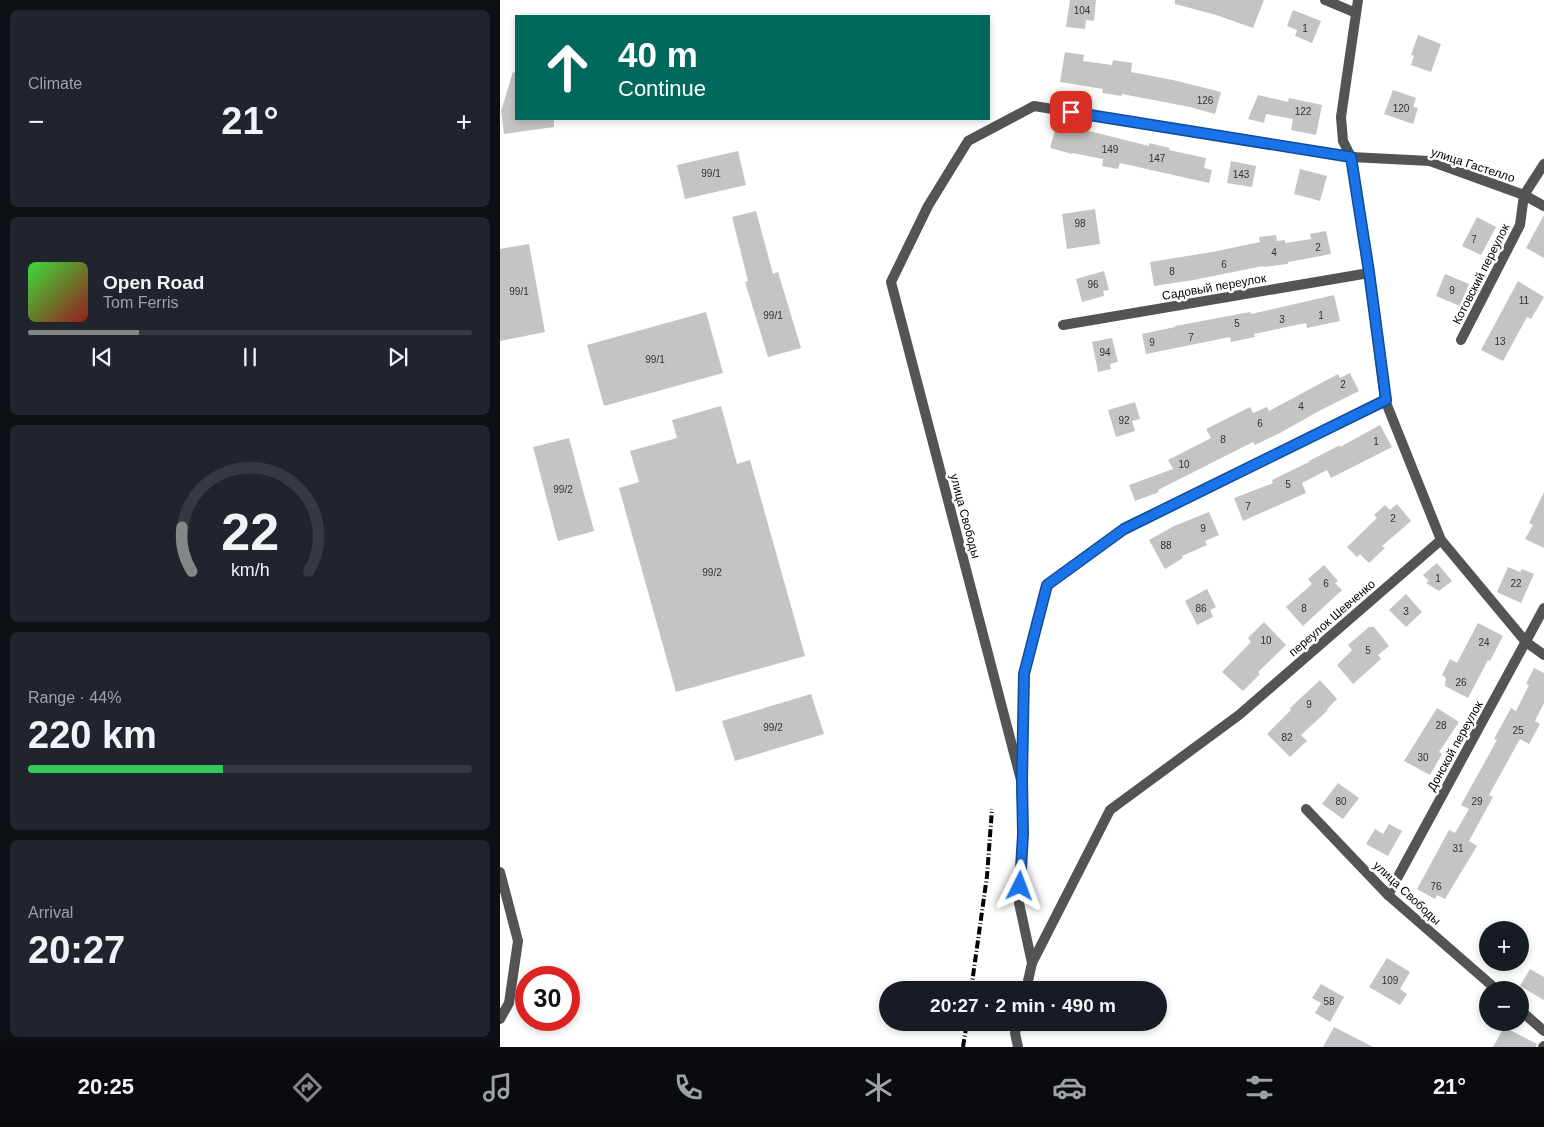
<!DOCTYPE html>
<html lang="en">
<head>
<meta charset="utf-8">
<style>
  :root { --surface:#171b24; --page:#20242c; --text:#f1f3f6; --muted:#9ea1a6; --line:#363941; --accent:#858687 }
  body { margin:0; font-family:Arial,sans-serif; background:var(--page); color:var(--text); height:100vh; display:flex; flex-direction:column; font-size:19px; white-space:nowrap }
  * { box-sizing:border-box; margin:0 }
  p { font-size:16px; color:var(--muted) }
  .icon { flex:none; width:28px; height:28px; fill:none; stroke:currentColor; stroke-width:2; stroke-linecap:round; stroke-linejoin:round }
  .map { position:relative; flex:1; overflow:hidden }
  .panel { display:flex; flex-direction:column; gap:10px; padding:10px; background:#0d0f14; width:500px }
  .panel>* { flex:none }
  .guide { position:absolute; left:15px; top:15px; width:475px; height:105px; border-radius:0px; box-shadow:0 2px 8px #0003; background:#00695c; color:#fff; overflow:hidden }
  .controls { position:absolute; left:979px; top:921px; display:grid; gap:10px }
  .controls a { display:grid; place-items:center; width:50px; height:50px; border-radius:50%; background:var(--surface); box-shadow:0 2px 8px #0003; font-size:25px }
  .speed { position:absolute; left:15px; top:966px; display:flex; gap:10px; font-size:25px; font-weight:700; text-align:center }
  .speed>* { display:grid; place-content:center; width:65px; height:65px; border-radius:50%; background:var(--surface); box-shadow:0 2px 8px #0003; line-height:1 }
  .speed .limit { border:8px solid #d22; background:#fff; color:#111 }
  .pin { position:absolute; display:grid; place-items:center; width:42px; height:42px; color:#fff; margin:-21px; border-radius:10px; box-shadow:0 2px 8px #0006 }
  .me { position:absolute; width:55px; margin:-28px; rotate:3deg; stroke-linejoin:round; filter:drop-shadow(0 0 4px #0008) }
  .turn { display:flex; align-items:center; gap:18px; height:105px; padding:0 20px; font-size:22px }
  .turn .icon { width:65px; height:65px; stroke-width:2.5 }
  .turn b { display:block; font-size:35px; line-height:42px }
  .big { font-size:38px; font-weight:700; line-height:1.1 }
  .panel .card { flex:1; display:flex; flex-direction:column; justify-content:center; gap:8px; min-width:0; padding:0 18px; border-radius:8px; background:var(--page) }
  .panel .dial { align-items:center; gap:0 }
  .dial svg { height:130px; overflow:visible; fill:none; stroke:var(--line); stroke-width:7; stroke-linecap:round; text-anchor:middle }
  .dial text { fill:var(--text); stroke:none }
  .song { display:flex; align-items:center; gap:15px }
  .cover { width:60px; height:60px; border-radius:8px; background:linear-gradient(135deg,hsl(120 70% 55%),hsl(0 70% 35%)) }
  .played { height:5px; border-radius:2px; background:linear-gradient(90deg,var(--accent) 25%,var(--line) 25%) }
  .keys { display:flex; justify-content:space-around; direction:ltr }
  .heat { display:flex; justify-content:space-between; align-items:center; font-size:28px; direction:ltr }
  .charge { height:8px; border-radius:4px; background:linear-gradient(90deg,#34c759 44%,var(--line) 0) }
  .trip { position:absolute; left:379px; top:981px; width:288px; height:50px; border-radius:25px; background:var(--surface); box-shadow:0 2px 8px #0003; font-weight:700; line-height:50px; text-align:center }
  .tabs { display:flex; height:80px; justify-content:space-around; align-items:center; background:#090b0e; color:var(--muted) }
  .tabs .icon { width:35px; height:35px }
  .tabs .current { color:var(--accent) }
  .tabs b { font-size:22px; color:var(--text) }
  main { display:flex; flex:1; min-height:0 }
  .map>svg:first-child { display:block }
  .building { fill:#c4c4c4 }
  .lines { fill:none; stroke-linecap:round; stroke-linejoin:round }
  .street { stroke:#545454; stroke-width:10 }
  .rail { stroke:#000; stroke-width:4; stroke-dasharray:8 2.5 1 2.5; stroke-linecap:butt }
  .route-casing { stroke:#114b97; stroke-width:12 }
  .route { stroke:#1a73e8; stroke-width:9 }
  .labels { text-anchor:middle; stroke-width:5; stroke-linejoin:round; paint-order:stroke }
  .number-label { font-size:10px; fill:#313131 }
  .street-label { font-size:12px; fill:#000; stroke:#fff }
</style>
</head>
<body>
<main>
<section class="panel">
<div class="card"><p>Climate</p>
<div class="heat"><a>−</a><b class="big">21°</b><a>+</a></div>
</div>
<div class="card">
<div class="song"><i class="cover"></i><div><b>Open Road</b><p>Tom Ferris</p></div></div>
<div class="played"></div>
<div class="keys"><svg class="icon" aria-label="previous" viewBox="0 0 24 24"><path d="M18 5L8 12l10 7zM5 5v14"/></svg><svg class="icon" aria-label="pause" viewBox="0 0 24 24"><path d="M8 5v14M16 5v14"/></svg><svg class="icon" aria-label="next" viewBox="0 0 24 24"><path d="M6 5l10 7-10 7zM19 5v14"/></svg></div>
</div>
<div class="card dial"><svg viewBox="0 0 100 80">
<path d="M14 69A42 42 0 1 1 86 69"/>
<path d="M14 69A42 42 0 0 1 8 42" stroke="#858687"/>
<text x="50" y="56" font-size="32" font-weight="700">22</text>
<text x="50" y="72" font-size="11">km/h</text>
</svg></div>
<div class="card"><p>Range · 44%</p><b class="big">220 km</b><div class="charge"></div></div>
<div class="card"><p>Arrival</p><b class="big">20:27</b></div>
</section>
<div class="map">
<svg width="1044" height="1047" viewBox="0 0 1044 1047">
  <rect width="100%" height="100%" fill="#fff"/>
  <!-- building -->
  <g class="building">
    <path d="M 570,0 L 596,0 L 594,21 L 586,20 L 585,29 L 566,27 Z"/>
    <path d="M 675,0 L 764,0 L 753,28 L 716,15 L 675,4 Z"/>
    <path d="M 793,10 L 821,21 L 812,43 L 795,36 L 797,30 L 787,26 Z"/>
    <path d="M 918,35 L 941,44 L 931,72 L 911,65 L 914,56 L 911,55 Z"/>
    <path d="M 565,52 L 584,55 L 583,61 L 612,65 L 613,60 L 632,63 L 631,72 L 673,80 L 721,92 L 715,114 L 690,107 L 622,94 L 622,96 L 602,93 L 603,89 L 560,82 Z"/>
    <path d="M 13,72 L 16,73 L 16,119 L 54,119 L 54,127 L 4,134 L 1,111 Z"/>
    <path d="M 893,90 L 916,98 L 913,107 L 918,108 L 913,124 L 884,114 Z"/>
    <path d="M 758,95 L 788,102 L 789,98 L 822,105 L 816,135 L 791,130 L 793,119 L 766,114 L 764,123 L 748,119 Z"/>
    <path d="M 557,123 L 649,146 L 649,143 L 670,148 L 669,150 L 706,158 L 704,168 L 712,170 L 709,183 L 620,163 L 618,169 L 602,166 L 603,159 L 572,153 L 572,154 L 550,148 Z"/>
    <path d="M 238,151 L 246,185 L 185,199 L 177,165 Z"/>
    <path d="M 731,161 L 756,166 L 752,187 L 727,183 Z"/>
    <path d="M 800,169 L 827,176 L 820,201 L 794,194 Z"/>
    <path d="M 595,209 L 600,244 L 567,249 L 562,214 Z"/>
    <path d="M 256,211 L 273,274 L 278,272 L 301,348 L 268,357 L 245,282 L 248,281 L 232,217 Z"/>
    <path d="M 1044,215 L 1044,258 L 1026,248 Z"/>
    <path d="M 977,217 L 996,227 L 981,255 L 962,246 Z"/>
    <path d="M 826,231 L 831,254 L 788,262 L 788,264 L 763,267 L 763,266 L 694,280 L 654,286 L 650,262 L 712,252 L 760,242 L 759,237 L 776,235 L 777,241 L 785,240 L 785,243 L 811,239 L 810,234 Z"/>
    <path d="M 29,244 L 45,332 L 0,341 L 0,249 Z"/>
    <path d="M 604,271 L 609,290 L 603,291 L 604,296 L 582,302 L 576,279 Z"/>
    <path d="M 945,274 L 969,284 L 960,306 L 936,296 Z"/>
    <path d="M 1018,281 L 1044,297 L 1031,319 L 1027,317 L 1003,361 L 981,350 Z"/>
    <path d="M 834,295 L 840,321 L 807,328 L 806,323 L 754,334 L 755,337 L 731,342 L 730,337 L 646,354 L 642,334 L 675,327 L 675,326 L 750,312 L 751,314 Z"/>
    <path d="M 206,312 L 223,373 L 104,406 L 87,345 Z"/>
    <path d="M 612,338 L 618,362 L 610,364 L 611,369 L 598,372 L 592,342 Z"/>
    <path d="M 850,373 L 859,391 L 819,411 L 780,433 L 755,445 L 753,442 L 658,490 L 659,492 L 635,501 L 629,485 L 673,469 L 668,460 L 711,438 L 706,429 L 750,407 L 753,413 L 767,407 L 769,411 L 838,374 L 840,378 Z"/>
    <path d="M 635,402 L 640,419 L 632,421 L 635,431 L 616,437 L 608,410 Z"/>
    <path d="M 221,406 L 237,464 L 250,460 L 305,656 L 176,692 L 119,488 L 139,482 L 130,451 L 177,438 L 172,420 Z"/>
    <path d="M 880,425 L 892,447 L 831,478 L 827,470 L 802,483 L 806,493 L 743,521 L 734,498 L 773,483 L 772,480 L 809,462 L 809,461 L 840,445 L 840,447 Z"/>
    <path d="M 69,438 L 94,531 L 58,541 L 33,447 Z"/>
    <path d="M 1044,492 L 1044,548 L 1025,539 L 1033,525 L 1029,523 Z"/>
    <path d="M 897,504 L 911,521 L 882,546 L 885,548 L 869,563 L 860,554 L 857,557 L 847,547 L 877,518 L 874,515 L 885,505 L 890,510 Z"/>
    <path d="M 709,512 L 719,535 L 705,541 L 707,545 L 682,556 L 683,558 L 665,569 L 649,540 L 674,526 Z"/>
    <path d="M 937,563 L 952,581 L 939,591 L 926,583 L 929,581 L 923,575 Z"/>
    <path d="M 824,565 L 838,581 L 835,583 L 842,590 L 803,626 L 786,607 L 812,584 L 808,579 Z"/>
    <path d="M 1008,567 L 1020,572 L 1022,569 L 1034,574 L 1021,603 L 997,592 Z"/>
    <path d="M 707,589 L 716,607 L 710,610 L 713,617 L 697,625 L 685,601 Z"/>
    <path d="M 906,594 L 922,612 L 906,627 L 889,610 Z"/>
    <path d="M 764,622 L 786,645 L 758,672 L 760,674 L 743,691 L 722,672 L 751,642 L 748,638 Z"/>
    <path d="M 978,623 L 1003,636 L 990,661 L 988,660 L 968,698 L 945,686 L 946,678 L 942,675 L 950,659 L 957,663 Z"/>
    <path d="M 869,627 L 874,627 L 889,646 L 878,655 L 881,659 L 853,684 L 837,665 L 852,650 L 848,645 Z"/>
    <path d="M 1034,668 L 1044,673 L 1044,703 L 1035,721 L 1040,724 L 1029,744 L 1020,739 L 989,795 L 993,797 L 969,841 L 977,846 L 945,899 L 937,895 L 935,899 L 917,889 L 949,830 L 955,833 L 969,809 L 961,805 L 997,740 L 994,739 L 1011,708 L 1016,711 L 1029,685 L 1026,684 Z"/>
    <path d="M 820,680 L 837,699 L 827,709 L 828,710 L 801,735 L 807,741 L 790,757 L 767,734 L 791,710 L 790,708 Z"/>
    <path d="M 311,694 L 324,734 L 235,761 L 222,721 Z"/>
    <path d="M 937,708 L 959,722 L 939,752 L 942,754 L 930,775 L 904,761 Z"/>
    <path d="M 838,783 L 859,798 L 843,819 L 822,804 Z"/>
    <path d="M 889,824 L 902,831 L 888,856 L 866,844 L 875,829 L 883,834 Z"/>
    <path d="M 887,958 L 910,972 L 900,989 L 907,994 L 900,1005 L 869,987 Z"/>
    <path d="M 1030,969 L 1044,977 L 1044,1000 L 1020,986 Z"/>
    <path d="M 821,984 L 844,997 L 830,1022 L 815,1013 L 821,1003 L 812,998 Z"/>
    <path d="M 834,1027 L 873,1047 L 823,1047 Z"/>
    <path d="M 1004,1027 L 1037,1044 L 1036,1047 L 993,1047 Z"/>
  </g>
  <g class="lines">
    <!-- street -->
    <g class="street">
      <path d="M 825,0 L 856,13"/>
      <path d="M 858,0 L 841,117 L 843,141 L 851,157 L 869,273 L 885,400 L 941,540 L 1026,642 L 1044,655"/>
      <path d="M 563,325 L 869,273"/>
      <path d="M 961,340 L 1020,225 L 1024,195 L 1044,164"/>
      <path d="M 522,766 L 524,674 L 547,585 L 624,529 L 885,400"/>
      <path d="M 806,809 L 888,895 L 997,990"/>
      <path d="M 0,872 L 18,941 L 9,1003 L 0,1019"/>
      <path d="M 888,895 L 1044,608"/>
      <path d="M 532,963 L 610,810 L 739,715 L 941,540"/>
      <path d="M 526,990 L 532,963 L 519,903 L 523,834 L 521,780 L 391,282 L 428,206 L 468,141 L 534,106 L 851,157 L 930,161 L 1024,195 L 1044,206"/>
      <path d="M 1020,1010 L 1044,1031"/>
      <path d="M 518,1022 L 515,1033 L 518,1047"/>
      <path d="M 1043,1047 L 1044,1046"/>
    </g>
    <!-- rail -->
    <g class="rail">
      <path d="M 471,990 L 487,876 L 492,809"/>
      <path d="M 463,1047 L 467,1022"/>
    </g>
  </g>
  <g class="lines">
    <!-- route casing -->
    <g class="route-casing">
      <path id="route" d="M 520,886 L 523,834 L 522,780 L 524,674 L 547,585 L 624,529 L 886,400 L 869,272 L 851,157 L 571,112"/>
    </g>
    <!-- route -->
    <use href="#route" class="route"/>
  </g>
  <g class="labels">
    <!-- number labels -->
    <g class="number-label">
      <text x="582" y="14">104</text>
      <text x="805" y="32">1</text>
      <text x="705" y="104">126</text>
      <text x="901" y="112">120</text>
      <text x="803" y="115">122</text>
      <text x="610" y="153">149</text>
      <text x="657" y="162">147</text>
      <text x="211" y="177">99/1</text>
      <text x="741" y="178">143</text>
      <text x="580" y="227">98</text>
      <text x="974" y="243">7</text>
      <text x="818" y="251">2</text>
      <text x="774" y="256">4</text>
      <text x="724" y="268">6</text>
      <text x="672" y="275">8</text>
      <text x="593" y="288">96</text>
      <text x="952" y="294">9</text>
      <text x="19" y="295">99/1</text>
      <text x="1024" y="304">11</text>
      <text x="273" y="319">99/1</text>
      <text x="821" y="319">1</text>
      <text x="782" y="323">3</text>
      <text x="737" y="327">5</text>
      <text x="691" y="341">7</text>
      <text x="1000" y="345">13</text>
      <text x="652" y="346">9</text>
      <text x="605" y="356">94</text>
      <text x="155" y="363">99/1</text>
      <text x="843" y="388">2</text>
      <text x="801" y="410">4</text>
      <text x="624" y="424">92</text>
      <text x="760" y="427">6</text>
      <text x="723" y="443">8</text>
      <text x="876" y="445">1</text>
      <text x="684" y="468">10</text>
      <text x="788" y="488">5</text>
      <text x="63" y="493">99/2</text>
      <text x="748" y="510">7</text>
      <text x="893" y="522">2</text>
      <text x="703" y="532">9</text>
      <text x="666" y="549">88</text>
      <text x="212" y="576">99/2</text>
      <text x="938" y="582">1</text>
      <text x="826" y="587">6</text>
      <text x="1016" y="587">22</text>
      <text x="701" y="612">86</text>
      <text x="804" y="612">8</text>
      <text x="906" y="615">3</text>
      <text x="766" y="644">10</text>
      <text x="984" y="646">24</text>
      <text x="868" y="654">5</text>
      <text x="961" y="686">26</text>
      <text x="809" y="708">9</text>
      <text x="941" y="729">28</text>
      <text x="273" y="731">99/2</text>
      <text x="1018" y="734">25</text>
      <text x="787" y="741">82</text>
      <text x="923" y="761">30</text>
      <text x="841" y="805">80</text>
      <text x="977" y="805">29</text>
      <text x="958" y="852">31</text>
      <text x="936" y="890">76</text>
      <text x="890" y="984">109</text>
      <text x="829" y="1005">58</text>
    </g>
    <!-- street labels -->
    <g class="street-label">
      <text transform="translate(973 165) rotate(18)" y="4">улица Гастелло</text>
      <text transform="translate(981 274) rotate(-63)" y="4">Котовский переулок</text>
      <text transform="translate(714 287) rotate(-10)" y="4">Садовый переулок</text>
      <text transform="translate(465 516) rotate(75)" y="4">улица Свободы</text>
      <text transform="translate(832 618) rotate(-41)" y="4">переулок Шевченко</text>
      <text transform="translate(955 746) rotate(-61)" y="4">Донской переулок</text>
      <text transform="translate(907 893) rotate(43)" y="4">улица Свободы</text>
    </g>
  </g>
</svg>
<div class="controls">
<a>+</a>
<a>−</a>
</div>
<div class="speed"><div class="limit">30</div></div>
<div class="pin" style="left:571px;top:112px;background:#d93025"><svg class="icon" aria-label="arrive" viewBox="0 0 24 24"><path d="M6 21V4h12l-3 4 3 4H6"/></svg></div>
<svg class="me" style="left:520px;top:886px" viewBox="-20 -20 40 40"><path d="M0-17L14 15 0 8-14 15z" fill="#1a73e8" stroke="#fff" stroke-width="4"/></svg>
<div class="trip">20:27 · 2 min · 490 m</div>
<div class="guide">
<div class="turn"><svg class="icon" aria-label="ahead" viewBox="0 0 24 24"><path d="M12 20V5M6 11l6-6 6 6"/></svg><div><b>40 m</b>Continue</div></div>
</div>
</div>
</main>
<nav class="tabs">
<b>20:25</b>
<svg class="icon current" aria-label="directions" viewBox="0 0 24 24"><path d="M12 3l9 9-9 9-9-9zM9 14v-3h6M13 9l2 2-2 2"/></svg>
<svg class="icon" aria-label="music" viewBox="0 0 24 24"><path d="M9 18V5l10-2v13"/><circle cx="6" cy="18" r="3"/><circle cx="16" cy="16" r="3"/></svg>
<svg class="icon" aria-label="phone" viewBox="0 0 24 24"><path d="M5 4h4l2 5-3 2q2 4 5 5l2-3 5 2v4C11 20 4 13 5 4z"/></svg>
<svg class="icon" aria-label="climate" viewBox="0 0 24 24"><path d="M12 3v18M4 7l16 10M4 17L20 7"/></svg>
<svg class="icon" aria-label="car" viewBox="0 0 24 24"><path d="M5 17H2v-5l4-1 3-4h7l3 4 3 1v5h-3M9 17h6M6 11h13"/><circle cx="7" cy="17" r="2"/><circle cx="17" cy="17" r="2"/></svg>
<svg class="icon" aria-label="filters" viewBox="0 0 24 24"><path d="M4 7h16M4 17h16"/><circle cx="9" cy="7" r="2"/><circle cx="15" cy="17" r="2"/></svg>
<b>21°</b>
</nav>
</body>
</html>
